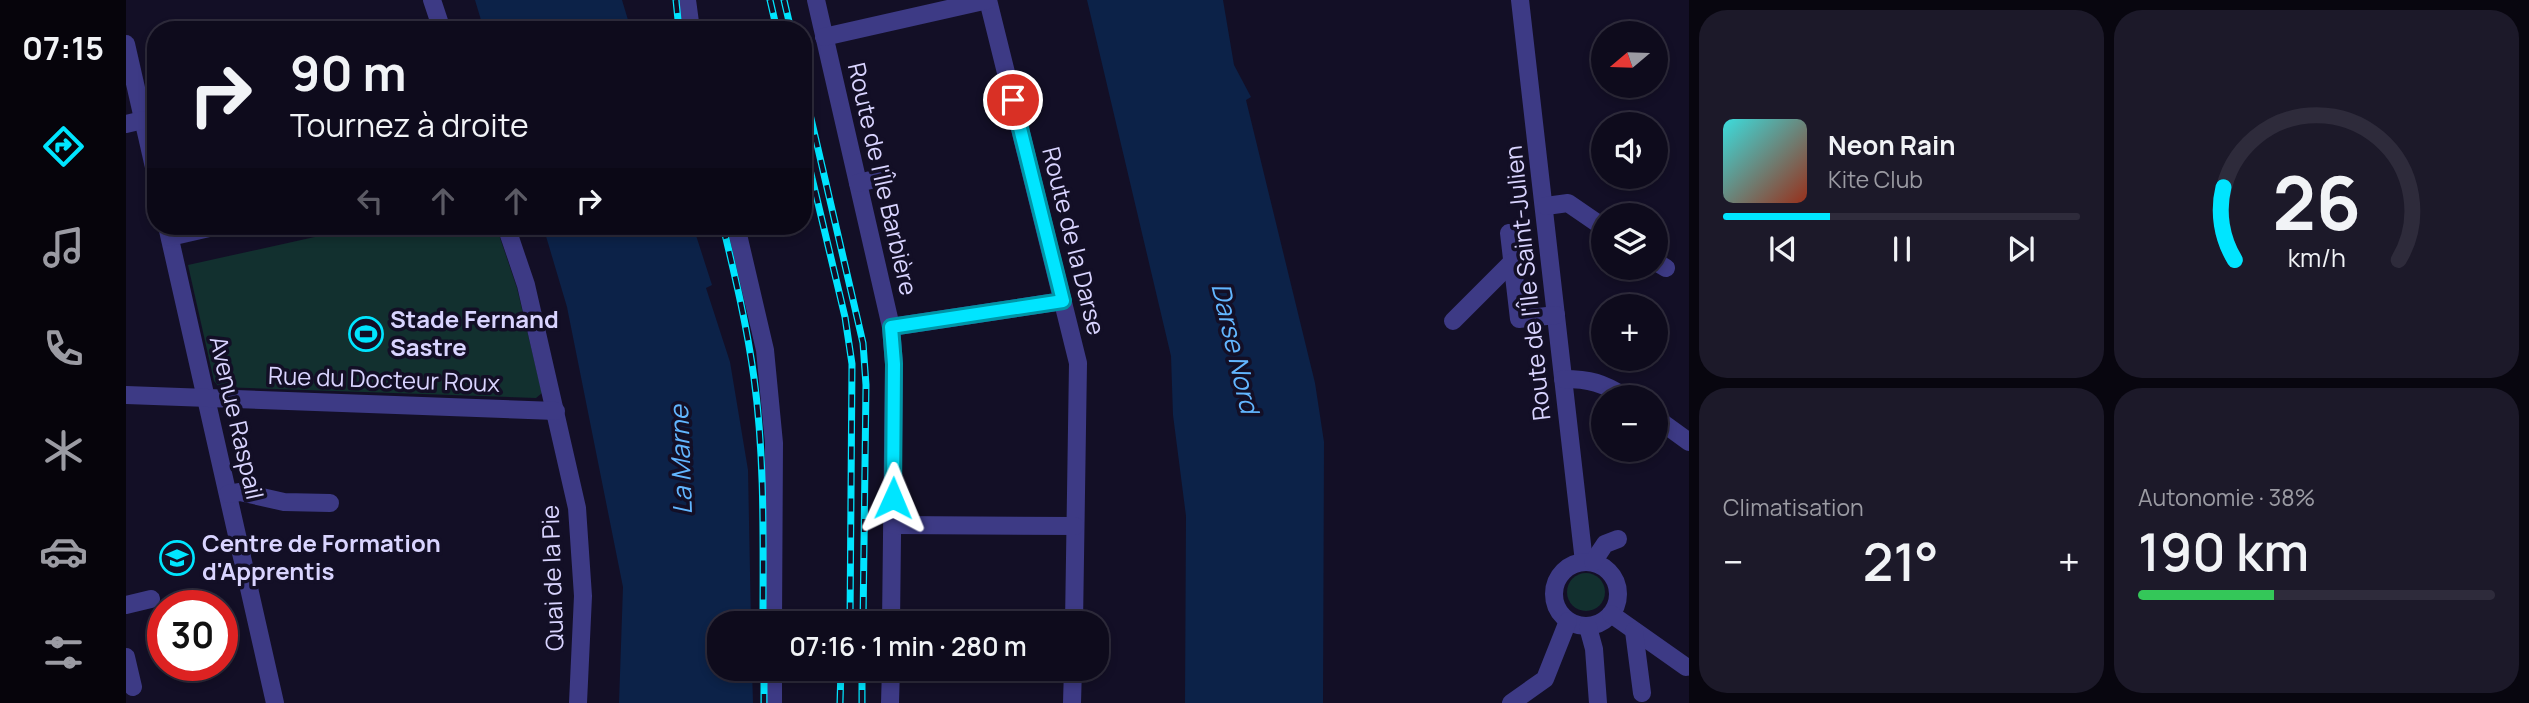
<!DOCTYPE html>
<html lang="fr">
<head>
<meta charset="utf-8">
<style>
  :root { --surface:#0e0b1c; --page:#1c1929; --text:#f1f3f6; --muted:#9b9ba3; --line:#2e2b3b; --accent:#00e5ff }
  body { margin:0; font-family:Manrope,sans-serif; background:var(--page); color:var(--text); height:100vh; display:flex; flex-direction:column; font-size:26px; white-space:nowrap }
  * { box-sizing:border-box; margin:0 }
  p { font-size:23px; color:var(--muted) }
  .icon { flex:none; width:38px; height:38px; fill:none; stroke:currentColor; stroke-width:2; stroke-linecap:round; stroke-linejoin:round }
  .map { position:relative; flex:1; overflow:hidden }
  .details { display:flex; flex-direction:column; gap:10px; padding:10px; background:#08060f; width:840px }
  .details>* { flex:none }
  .guide { position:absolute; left:21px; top:21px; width:665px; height:214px; border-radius:28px; box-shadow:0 4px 10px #0003,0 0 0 2px var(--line); background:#0e0b1c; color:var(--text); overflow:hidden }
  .needle { width:46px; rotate:251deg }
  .controls { position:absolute; left:1465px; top:21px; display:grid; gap:14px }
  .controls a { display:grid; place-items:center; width:77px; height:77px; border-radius:50%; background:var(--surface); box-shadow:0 4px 10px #0003,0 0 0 2px var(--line); font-size:35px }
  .speed { position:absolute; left:21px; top:590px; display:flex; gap:14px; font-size:35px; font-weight:700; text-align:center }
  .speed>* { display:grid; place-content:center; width:91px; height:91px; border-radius:50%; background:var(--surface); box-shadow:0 4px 10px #0003,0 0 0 2px var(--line); line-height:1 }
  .speed .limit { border:10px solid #d22; background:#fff; color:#111 }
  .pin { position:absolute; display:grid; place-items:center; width:60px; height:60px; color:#fff; margin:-30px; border:4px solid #fff; border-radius:50%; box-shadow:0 2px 7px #0007 }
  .me { position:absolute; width:77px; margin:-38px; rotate:1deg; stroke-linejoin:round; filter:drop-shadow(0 0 5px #0008) }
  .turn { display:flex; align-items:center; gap:24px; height:147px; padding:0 28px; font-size:32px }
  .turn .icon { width:91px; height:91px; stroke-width:2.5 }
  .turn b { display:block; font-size:49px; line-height:60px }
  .lanes { display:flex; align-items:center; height:66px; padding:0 28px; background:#0003; justify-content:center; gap:35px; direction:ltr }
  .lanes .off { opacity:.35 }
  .big { font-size:52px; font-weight:600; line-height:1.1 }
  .details .card { flex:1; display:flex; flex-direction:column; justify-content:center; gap:10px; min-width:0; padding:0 24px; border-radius:28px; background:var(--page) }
  .details .dial { align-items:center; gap:0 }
  .dial svg { height:182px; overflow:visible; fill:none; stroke:var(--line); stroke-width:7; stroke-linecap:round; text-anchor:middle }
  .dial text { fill:var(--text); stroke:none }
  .song { display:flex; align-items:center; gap:21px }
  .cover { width:84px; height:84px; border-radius:10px; background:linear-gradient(135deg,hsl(180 70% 55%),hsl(10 70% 35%)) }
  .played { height:7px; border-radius:4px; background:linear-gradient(90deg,var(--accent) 30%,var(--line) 30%) }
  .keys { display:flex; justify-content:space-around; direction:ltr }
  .heat { display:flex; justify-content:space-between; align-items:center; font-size:38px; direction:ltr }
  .charge { height:10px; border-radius:5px; background:linear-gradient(90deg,#34c759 38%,var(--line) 0) }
  .details .tiles { flex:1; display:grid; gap:10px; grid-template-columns:repeat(2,1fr) }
  .trip { position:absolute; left:581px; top:611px; width:402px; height:70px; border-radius:28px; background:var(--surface); box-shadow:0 4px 10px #0003,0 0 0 2px var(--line); font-weight:600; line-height:70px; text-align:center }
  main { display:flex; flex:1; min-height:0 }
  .menu { display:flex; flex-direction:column; width:126px; justify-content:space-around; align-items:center; background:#06040b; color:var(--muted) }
  .menu .icon { width:49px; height:49px }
  .menu .selected { color:var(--accent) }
  .menu b { font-size:32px; color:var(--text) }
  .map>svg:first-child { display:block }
  .green { fill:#12302f }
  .water { fill:#0c2248 }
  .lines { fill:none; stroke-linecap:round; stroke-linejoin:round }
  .minor { stroke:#3d3a85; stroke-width:18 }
  .rail-casing { stroke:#00e5ff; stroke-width:7 }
  .rail { stroke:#130f26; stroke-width:4.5; stroke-dasharray:13; stroke-linecap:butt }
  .route-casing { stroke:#0095a6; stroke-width:18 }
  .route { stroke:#00e5ff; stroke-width:12 }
  .labels { text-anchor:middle; stroke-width:7; stroke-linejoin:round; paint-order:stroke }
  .street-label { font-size:24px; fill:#d9d4ff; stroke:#130f26 }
  .poi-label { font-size:24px; font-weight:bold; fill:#d9d4ff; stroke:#130f26; text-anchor:start }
  .water-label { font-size:26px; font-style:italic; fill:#62b6ff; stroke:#130f26 }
</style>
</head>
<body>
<main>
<nav class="menu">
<b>07:15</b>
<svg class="icon selected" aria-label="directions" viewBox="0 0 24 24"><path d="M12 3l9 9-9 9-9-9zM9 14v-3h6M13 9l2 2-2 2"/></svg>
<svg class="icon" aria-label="music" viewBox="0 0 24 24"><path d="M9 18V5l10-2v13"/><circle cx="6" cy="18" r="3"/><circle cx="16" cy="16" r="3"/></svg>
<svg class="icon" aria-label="phone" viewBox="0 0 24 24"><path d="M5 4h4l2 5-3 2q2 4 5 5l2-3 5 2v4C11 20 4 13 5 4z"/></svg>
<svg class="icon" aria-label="climate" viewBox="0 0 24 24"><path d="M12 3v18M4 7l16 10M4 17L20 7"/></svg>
<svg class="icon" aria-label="car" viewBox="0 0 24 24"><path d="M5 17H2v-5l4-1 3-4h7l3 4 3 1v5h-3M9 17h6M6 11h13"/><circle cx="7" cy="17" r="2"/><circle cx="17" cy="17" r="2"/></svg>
<svg class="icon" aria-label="filters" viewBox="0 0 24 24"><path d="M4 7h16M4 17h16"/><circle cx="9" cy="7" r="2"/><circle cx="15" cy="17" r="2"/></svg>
</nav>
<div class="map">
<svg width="1563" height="703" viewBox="0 0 1563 703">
  <rect width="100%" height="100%" fill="#130f26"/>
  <!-- green -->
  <g class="green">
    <path d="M 238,226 L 370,226 L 391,288 L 416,393 L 410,398 L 93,387 L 88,381 L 62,265 Z"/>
    <circle cx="1460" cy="592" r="19"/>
  </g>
  <!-- water -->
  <g class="water">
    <path d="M 349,0 L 496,0 L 505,30 L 358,30 Z"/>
    <path d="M 961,0 L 1097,0 L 1108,65 L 1125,97 L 1120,100 L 1189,383 L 1198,442 L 1197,703 L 1059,703 L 1060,516 L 1047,415 L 1045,356 Z"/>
    <path d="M 417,226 L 567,226 L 586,285 L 580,288 L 604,362 L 622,470 L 625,623 L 593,623 L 593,668 L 626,669 L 627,703 L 493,703 L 497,587 L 441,307 Z"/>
  </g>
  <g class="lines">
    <!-- minor -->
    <g class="minor">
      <path d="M 306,0 L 316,30"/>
      <path d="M 561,0 L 565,30"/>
      <path d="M 690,0 L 765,327 L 768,364 L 765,623"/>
      <path d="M 862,0 L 952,363 L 948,623"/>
      <path d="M 1394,0 L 1458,562"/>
      <path d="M 698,37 L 862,0"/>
      <path d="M 0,44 L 30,176"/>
      <path d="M 0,124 L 17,120"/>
      <path d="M 732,183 L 749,179"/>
      <path d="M 1420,206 L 1442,203 L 1477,227"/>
      <path d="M 41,226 L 149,703"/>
      <path d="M 380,226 L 400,285 L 451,508 L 457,596 L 452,703"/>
      <path d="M 610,226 L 639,350 L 648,443 L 647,623"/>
      <path d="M 1383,233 L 1393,319 L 1430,315"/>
      <path d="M 44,237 L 92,226"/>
      <path d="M 1530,262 L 1540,268"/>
      <path d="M 1327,321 L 1386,262"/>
      <path d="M 765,327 L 937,301"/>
      <path d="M 1437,379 C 1464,379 1477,383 1499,397"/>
      <path d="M 0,395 L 430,411"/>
      <path d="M 1530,418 L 1563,442"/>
      <path d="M 102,494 L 114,492 L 158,502 L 204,503"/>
      <path d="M 767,525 L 949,526"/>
      <circle cx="1460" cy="594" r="32"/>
      <path d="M 1467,562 L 1479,544 L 1492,539"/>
      <path d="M 0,605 L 25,599"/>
      <path d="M 1485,614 L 1560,667"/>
      <path d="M 1462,627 L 1468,649 L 1472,703"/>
      <path d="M 1508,631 L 1516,693"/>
      <path d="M 0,657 L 7,687"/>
      <path d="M 647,703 L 647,668"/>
      <path d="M 764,703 L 765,668"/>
      <path d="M 946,703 L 947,668"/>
      <path d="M 1385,703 L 1419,679 L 1442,621"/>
    </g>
    <!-- rail casing -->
    <g class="rail-casing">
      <g id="rail">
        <path d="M 550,0 L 553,30"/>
        <path d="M 644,0 L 651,30"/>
        <path d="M 658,0 L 665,30"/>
        <path d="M 677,84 L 737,343 L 740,385 L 737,623"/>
        <path d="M 677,140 L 719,317 L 726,364 L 724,623"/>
        <path d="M 597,226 C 609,276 621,326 628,378 C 639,459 637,541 637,623"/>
        <path d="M 638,668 L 638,703"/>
        <path d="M 714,703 L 715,668"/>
        <path d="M 736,703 L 736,668"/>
      </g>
    </g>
    <!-- rail -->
    <use href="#rail" class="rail"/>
  </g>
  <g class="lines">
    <!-- route casing -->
    <g class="route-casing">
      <path id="route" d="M 767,498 L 768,364 L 765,327 L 937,301 L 887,100"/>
    </g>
    <!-- route -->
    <use href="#route" class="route"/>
  </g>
  <!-- icons -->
  <defs>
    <g id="stadium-ring" transform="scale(1.75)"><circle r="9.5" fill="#130f26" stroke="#00e5ff" stroke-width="1.5"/><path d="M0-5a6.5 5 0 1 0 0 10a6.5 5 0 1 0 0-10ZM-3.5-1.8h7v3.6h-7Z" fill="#00e5ff"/></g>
    <g id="university-ring" transform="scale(1.75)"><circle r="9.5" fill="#130f26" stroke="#00e5ff" stroke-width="1.5"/><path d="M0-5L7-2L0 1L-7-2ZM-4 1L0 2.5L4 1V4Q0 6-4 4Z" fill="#00e5ff"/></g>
  </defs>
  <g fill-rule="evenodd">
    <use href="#stadium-ring" x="240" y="334"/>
    <use href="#university-ring" x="51" y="558"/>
  </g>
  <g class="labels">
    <!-- street labels -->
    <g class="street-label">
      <text transform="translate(756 179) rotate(77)" y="8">Route de l'Île Barbière</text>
      <text transform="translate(947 241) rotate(76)" y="8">Route de la Darse</text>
      <text transform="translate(1402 283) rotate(-96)" y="8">Route de l'Île Saint-Julien</text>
      <text transform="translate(258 380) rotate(2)" y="8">Rue du Docteur Roux</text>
      <text transform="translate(110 418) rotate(77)" y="8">Avenue Raspail</text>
      <text transform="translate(427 578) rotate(-92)" y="8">Quai de la Pie</text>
    </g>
    <!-- poi labels -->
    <g class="poi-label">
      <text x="264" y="328">Stade Fernand<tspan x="264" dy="28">Sastre</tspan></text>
      <text x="76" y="552">Centre de Formation<tspan x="76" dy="28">d'Apprentis</tspan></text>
    </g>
    <!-- water labels -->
    <g class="water-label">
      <text transform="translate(1109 348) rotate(77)" y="9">Darse Nord</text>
      <text transform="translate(555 460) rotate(-92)" y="9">La Marne</text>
    </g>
  </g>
</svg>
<div class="controls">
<a><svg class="needle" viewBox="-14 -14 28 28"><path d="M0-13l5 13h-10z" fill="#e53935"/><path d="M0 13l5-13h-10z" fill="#9b9ba3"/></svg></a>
<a><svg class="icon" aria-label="sound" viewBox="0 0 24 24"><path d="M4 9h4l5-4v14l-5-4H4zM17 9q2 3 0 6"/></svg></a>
<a><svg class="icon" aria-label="layers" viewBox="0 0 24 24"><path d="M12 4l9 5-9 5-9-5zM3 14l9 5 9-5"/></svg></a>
<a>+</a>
<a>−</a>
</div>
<div class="speed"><div class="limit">30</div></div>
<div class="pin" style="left:887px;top:100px;background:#d93025"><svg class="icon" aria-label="arrive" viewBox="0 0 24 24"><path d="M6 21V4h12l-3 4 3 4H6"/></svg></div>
<svg class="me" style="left:767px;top:498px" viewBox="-20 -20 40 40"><path d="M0-17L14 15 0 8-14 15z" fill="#00e5ff" stroke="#fff" stroke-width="4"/></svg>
<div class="trip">07:16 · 1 min · 280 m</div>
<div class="guide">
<div class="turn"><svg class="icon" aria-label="right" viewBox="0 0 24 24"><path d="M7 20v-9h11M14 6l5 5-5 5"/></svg><div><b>90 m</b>Tournez à droite</div></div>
<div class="lanes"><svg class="icon off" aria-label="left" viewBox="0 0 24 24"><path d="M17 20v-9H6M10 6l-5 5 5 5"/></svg><svg class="icon off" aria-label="ahead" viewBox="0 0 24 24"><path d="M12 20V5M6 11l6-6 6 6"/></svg><svg class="icon off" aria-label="ahead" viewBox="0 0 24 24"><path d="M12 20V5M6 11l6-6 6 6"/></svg><svg class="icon" aria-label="right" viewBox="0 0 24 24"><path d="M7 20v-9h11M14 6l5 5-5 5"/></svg></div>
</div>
</div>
<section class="details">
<div class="tiles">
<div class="card">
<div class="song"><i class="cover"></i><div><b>Neon Rain</b><p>Kite Club</p></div></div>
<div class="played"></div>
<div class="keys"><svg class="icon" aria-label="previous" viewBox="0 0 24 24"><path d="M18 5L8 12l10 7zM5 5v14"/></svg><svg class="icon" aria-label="pause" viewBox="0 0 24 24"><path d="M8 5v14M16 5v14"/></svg><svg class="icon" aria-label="next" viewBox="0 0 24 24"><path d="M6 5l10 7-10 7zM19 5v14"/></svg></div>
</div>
<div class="card dial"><svg viewBox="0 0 100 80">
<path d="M14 69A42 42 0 1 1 86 69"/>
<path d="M14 69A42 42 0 0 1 9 37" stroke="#00e5ff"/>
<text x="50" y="56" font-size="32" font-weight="700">26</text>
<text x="50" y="72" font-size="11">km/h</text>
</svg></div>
<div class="card"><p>Climatisation</p>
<div class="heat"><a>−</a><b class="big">21°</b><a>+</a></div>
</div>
<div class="card"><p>Autonomie · 38%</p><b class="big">190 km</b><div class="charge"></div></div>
</div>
</section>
</main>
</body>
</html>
